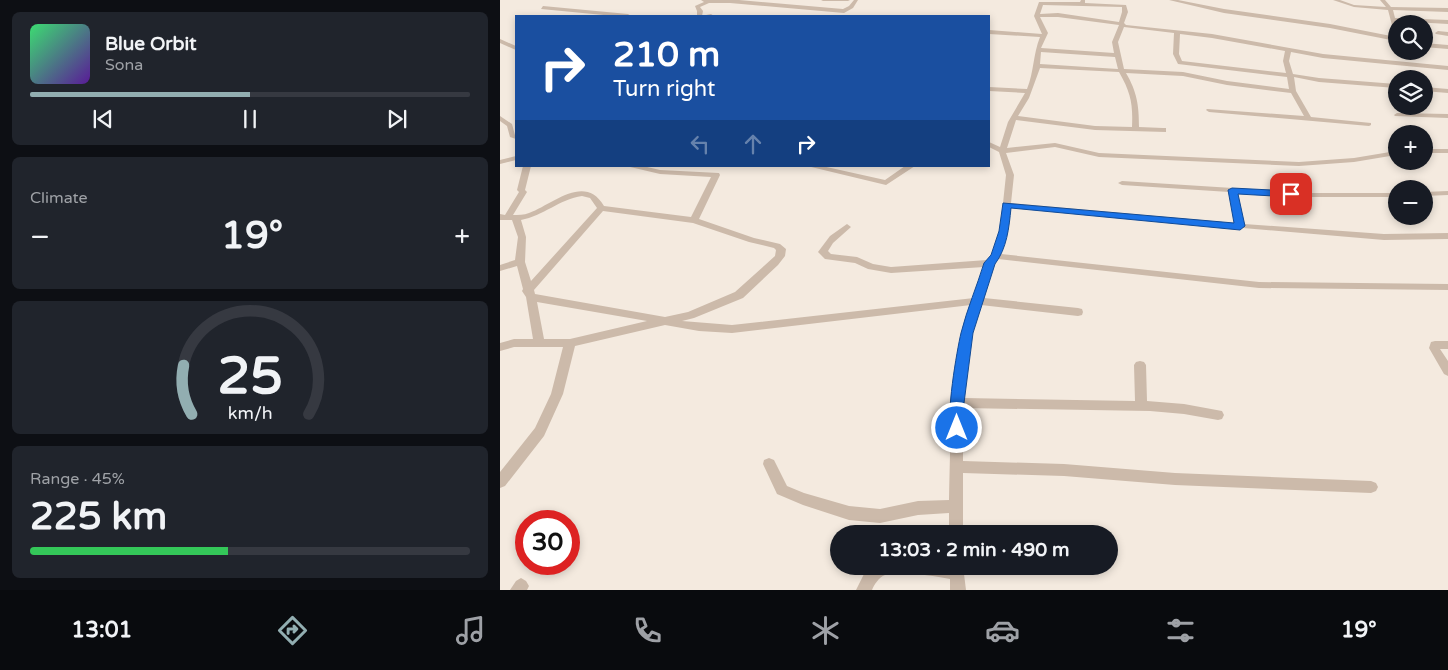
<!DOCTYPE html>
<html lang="en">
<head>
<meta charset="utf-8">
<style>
  :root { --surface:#171b24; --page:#20242c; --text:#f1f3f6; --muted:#9ea1a6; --line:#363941; --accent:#92aeb1 }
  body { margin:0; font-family:"Varela Round",sans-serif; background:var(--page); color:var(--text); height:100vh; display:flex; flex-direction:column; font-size:19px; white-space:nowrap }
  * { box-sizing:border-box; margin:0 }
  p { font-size:16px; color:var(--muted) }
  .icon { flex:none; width:28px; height:28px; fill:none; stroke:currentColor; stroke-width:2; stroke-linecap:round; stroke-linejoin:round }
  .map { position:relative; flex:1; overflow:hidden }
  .drawer { display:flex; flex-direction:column; gap:12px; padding:12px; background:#0d0f14; width:500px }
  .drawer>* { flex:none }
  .hud { position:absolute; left:15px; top:15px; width:475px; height:152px; border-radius:0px; box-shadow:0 2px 8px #0003; background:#1a4fa0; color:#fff; overflow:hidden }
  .controls { position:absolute; left:888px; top:15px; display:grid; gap:10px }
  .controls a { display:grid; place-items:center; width:45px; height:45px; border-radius:50%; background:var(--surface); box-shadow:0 2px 8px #0003; font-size:25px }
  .speed { position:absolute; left:15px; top:510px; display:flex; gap:10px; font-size:25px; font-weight:700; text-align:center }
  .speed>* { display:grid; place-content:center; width:65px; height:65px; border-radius:50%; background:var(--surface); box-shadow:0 2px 8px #0003; line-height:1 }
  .speed .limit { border:8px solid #d22; background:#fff; color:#111 }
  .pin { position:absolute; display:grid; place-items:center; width:42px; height:42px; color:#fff; margin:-21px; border-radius:10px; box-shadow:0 2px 8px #0006 }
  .me { position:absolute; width:55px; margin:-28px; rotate:0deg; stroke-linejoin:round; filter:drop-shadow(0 0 4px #0008) }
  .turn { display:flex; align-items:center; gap:18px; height:105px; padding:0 15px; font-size:22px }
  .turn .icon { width:65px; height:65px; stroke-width:2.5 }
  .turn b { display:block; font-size:35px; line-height:42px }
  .lanes { display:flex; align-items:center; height:48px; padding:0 15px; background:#0003; justify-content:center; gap:25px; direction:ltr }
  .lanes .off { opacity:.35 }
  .big { font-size:38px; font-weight:700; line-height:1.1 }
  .drawer .widget { flex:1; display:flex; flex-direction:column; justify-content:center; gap:8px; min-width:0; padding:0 18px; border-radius:8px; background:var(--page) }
  .drawer .dial { align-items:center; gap:0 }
  .dial svg { height:130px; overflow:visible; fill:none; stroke:var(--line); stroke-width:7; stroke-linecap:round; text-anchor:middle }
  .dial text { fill:var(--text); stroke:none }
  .song { display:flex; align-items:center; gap:15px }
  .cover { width:60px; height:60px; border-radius:8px; background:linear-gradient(135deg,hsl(140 70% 55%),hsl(270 70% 35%)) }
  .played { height:5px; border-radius:2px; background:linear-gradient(90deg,var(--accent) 50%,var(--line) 50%) }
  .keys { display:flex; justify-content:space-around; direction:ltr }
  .heat { display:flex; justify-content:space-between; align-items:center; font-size:28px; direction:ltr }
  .charge { height:8px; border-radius:4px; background:linear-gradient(90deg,#34c759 45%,var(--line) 0) }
  .trip { position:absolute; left:330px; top:525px; width:288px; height:50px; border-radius:25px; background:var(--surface); box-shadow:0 2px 8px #0003; font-weight:700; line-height:50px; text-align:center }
  .tabs { display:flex; height:80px; justify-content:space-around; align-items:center; background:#090b0e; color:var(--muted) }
  .tabs .icon { width:35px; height:35px }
  .tabs .on { color:var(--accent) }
  .tabs b { font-size:22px; color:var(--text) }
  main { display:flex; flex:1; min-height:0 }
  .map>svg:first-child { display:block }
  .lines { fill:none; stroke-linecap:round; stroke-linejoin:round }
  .minor { fill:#ccbaaa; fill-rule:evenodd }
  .route { fill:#1a73e8; stroke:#114b97 }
</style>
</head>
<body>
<main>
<section class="drawer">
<div class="widget">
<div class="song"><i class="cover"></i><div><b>Blue Orbit</b><p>Sona</p></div></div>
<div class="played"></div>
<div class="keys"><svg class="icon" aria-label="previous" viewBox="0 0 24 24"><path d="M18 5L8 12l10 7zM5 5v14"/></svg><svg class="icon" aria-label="pause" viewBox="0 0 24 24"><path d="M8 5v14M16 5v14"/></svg><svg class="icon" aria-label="next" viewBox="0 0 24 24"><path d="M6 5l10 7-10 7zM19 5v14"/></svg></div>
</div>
<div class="widget"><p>Climate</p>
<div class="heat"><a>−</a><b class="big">19°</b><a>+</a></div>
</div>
<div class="widget dial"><svg viewBox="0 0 100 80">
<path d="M14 69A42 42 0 1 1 86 69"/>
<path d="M14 69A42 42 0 0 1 9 39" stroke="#92aeb1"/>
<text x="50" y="56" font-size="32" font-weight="700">25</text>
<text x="50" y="72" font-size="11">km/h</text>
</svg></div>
<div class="widget"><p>Range · 45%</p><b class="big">225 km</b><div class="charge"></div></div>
</section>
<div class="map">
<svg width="948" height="590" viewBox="0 0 948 590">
  <rect width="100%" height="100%" fill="#f4eadf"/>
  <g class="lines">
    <!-- minor -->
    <g class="minor">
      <path d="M 201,0 L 239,0 L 343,9 L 349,6 L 354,0 L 358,0 L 353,8 L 344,13 L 230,3 L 209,3 L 200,7 L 203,11 L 202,16 L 197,16 L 197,11 L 195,6 L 204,2 Z"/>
      <path d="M 321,0 L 350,0 L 348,1 L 323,1 Z"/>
      <path d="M 581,0 L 585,0 L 585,3 L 626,5 L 628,12 L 624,23 L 626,25 L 712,34 L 823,54 L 948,66 L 948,70 L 823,58 L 791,52 L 789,61 L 793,74 L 819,78 L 896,84 L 896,88 L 819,82 L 794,77 L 796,91 L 811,117 L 871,123 L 871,125 L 869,126 L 709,112 L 706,110 L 707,109 L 804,116 L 791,93 L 727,85 L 683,76 L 626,73 C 637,92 639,105 639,127 L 663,128 L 666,128 L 666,132 L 595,130 L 516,120 L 507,148 L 555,143 L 599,153 L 799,162 L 854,158 L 896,151 L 896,155 L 854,162 L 799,166 L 599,157 L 555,147 L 506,153 L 514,175 L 511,203 L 735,223 L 729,192 L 622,185 L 618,183 L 622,181 L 810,193 L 896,193 L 896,197 L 810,197 L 738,193 L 744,224 L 884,234 L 948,233 L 948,239 L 884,240 L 511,208 L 508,231 L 501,254 L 759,282 L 948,284 L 948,290 L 759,288 L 498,259 L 494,264 L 484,298 L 578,308 L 582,309 L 583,312 L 582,315 L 578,316 L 481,305 L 472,333 L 464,398 L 635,401 L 634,365 L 636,362 L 640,361 L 644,362 L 646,365 L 647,401 L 684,404 L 722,411 L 724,415 L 722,419 L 718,420 L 684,414 L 650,411 L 463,408 L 463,461 L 564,464 L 675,473 L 871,481 L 876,483 L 878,487 L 876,491 L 871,493 L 675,485 L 564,476 L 463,473 L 463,534 L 449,534 L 449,513 L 418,515 L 380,523 L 349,520 L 303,505 L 277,494 L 263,464 L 264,460 L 269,458 L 274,460 L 287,486 L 304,493 L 349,506 L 380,509 L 418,501 L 449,500 C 451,432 449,370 471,305 L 232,333 L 199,331 L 165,325 L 75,346 L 63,394 L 44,436 L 5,486 L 0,488 L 0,472 L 35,428 L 51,394 L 63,347 L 14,347 L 0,351 L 0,343 L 14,339 L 33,339 L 26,297 L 22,291 L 23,289 L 17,266 L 0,271 L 0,265 L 15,260 L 18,237 L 12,220 L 0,220 L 0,214 L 5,215 L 19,192 L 17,190 L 23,166 L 31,166 L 25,190 L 27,192 L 13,215 C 18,215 24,215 29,213 C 53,204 85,173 104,206 L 191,217 L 211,177 L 160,174 L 126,166 L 143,166 L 160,170 L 219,173 L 220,175 L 199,219 L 254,238 L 280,244 L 286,249 L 285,256 L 278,265 L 243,298 L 194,318 L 182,321 L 232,325 L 474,298 L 484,267 L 391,273 L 368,269 L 355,263 L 325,259 L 318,252 L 330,236 L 347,224 L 351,227 L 333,243 L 328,251 L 331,254 L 357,257 L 373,264 L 391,267 L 487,260 L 492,255 L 500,231 L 506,175 L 499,152 L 489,147 L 489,142 L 500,147 L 508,122 L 525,93 L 489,91 L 489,87 L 527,89 C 534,72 533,54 540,37 L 489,34 L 489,30 L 542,34 L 534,16 L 539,2 L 580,2 ZM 543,5 L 622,7 L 622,12 L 619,22 L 558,13 L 540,14 ZM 540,17 L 558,17 L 619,25 L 612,42 L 614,53 L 541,48 L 548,33 ZM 624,27 L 674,33 L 673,54 L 678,64 L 787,77 L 789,89 L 727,81 L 683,72 L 624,69 L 618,42 ZM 680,34 L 712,38 L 785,51 L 783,61 L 786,73 L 682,61 L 679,54 ZM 541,52 L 615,57 L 618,69 L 540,64 ZM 540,68 L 619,72 C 631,93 633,104 632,127 L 595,126 L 518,116 L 529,98 ZM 82,196 L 90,198 L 97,208 L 31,281 L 25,262 L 26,237 L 21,220 C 43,216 60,199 82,196 ZM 103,211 L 193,223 L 249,242 L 274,248 L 276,250 L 275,256 L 235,292 L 188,312 L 165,317 L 35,294 L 34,290 ZM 37,302 L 147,321 L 70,339 L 44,339 Z"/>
      <path d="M 669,0 L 678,0 L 724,9 L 830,24 L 896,37 L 896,41 L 830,28 L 724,13 Z"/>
      <path d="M 833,0 L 840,0 L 854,5 L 886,7 L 880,0 L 885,0 L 891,7 L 948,8 L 948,12 L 893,10 L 895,18 L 948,20 L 948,24 L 896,21 L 896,31 L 893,29 L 888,10 L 854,7 Z"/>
      <path d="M 43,6 L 128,14 L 131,16 L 114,16 L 41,9 Z"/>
      <path d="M 211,14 L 214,16 L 205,16 L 206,15 Z"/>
      <path d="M 938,31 L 948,32 L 948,36 L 936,34 L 935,33 Z"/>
      <path d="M 0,39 L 16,46 L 16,50 L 0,43 Z"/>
      <path d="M 924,43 L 948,45 L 948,49 L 924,47 Z"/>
      <path d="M 924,87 L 948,89 L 948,93 L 924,91 Z"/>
      <path d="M 897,113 L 948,114 L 948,118 L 895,116 L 894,115 Z"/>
      <path d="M 0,116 L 12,124 L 16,139 L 10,137 L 7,126 L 0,121 Z"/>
      <rect x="924" y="149" width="24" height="4"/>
      <path d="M 16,156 L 16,160 L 0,164 L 0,160 Z"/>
      <path d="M 307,166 L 322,166 L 385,180 L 405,166 L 415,166 L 386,185 Z"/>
      <path d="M 948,191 L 948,195 L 924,196 L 924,192 Z"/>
      <path d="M 935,341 L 948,341 L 948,349 L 940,349 L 948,361 L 948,376 L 944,374 L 929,348 L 931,342 Z"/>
      <path d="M 371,566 L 463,566 L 466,590 L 450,590 L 450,579 C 431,576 402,570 385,575 C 379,577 374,585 372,590 L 356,590 L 364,574 Z"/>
      <path d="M 21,578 L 26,581 L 29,586 L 27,590 L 10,590 L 16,581 Z"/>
    </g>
  </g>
  <!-- route -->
  <path class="route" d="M 732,188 L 791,191 L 795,194 L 791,197 L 738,194 L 745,226 L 740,230 L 511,208 C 509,228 507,248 495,264 L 473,333 L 464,403 L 464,428 L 462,432 L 457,434 L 452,432 C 445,418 457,350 461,333 C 467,309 477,286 484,263 L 491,255 L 499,231 L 503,203 L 734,223 L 728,190 Z"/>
</svg>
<div class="controls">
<a><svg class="icon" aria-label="search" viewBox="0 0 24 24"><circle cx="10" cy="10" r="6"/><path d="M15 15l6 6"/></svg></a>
<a><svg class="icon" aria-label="layers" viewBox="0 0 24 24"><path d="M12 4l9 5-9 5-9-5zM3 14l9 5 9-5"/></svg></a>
<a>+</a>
<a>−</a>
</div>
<div class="speed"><div class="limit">30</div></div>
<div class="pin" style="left:791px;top:194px;background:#d93025"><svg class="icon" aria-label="arrive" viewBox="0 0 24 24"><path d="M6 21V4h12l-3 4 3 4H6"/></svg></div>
<svg class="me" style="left:457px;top:428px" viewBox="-20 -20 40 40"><circle r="17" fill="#1a73e8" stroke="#fff" stroke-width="3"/><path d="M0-11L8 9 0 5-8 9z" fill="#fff"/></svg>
<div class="trip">13:03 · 2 min · 490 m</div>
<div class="hud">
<div class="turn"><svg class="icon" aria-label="right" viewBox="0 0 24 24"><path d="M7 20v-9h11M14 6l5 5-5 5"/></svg><div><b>210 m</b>Turn right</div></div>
<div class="lanes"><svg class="icon off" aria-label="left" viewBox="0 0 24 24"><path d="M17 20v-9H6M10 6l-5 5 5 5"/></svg><svg class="icon off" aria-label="ahead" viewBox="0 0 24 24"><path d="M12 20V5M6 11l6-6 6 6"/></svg><svg class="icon" aria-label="right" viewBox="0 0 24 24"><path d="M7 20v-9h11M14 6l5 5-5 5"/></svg></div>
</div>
</div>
</main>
<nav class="tabs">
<b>13:01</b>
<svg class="icon on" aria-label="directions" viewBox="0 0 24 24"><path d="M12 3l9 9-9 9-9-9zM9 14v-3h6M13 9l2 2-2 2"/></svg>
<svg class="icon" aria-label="music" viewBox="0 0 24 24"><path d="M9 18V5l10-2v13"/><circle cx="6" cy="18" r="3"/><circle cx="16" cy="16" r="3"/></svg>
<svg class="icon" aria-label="phone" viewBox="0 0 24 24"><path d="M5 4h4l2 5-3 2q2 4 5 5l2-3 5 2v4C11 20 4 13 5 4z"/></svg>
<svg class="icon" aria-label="climate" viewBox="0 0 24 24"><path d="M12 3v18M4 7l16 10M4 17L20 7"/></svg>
<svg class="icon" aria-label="car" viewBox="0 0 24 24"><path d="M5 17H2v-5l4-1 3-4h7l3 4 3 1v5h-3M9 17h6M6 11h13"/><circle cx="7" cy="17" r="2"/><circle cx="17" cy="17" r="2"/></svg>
<svg class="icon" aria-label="filters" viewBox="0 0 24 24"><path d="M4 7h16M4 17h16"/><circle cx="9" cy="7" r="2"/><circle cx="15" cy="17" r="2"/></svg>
<b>19°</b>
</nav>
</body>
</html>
